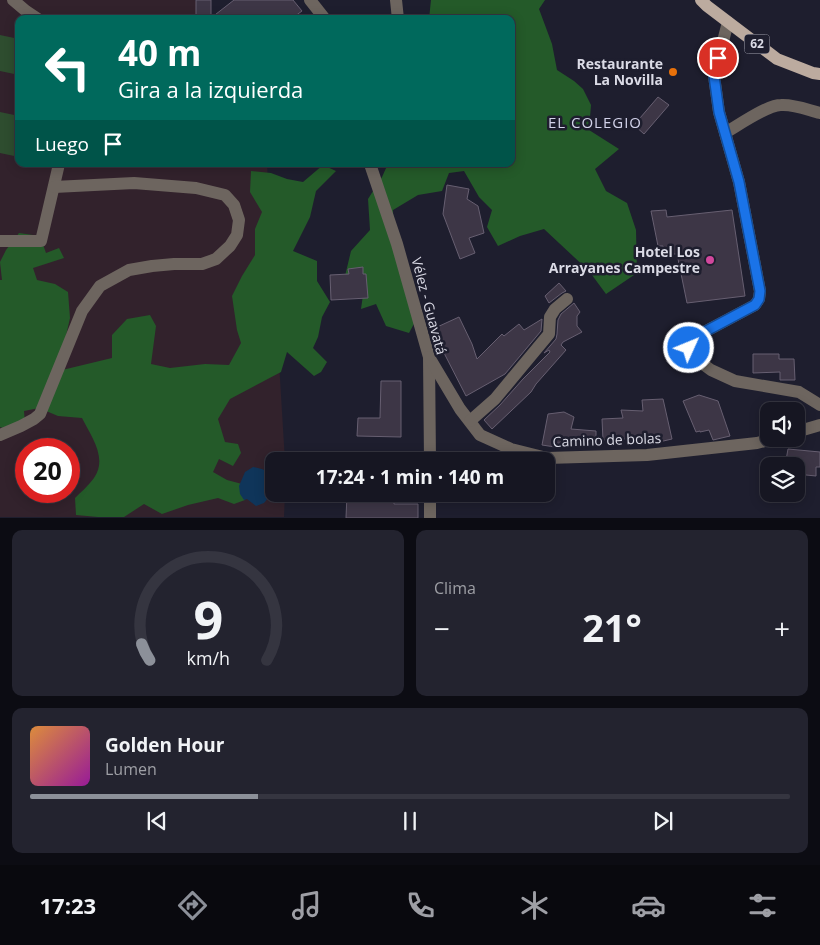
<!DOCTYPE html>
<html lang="es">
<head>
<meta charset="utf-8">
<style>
  :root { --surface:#161622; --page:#23232f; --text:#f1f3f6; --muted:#9e9fa5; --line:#353540; --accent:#8c9099 }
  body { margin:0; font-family:"Open Sans",sans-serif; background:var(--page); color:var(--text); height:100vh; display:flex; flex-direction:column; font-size:19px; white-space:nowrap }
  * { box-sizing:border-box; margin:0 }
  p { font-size:16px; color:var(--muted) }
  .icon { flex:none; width:28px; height:28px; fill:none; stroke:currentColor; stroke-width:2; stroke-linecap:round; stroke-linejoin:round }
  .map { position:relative; height:518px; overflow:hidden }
  .side { display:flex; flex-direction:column; gap:12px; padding:12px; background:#0c0c13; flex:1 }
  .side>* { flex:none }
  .guide { position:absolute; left:15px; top:15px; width:500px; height:152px; border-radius:10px; box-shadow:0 2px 12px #0003,0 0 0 1px var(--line); background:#00695c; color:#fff; overflow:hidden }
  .fabs { position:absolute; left:760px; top:402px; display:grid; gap:10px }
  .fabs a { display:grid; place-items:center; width:45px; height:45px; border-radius:10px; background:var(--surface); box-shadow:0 2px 12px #0003,0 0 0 1px var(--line); font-size:25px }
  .speed { position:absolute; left:15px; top:438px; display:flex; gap:10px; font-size:25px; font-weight:700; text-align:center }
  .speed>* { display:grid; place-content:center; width:65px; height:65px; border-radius:50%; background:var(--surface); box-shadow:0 2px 12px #0003,0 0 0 1px var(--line); line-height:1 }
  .speed .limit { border:8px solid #d22; background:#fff; color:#111 }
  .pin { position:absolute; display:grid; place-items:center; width:42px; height:42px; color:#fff; margin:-21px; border:2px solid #fff; border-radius:50%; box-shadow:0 1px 5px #0007 }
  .me { position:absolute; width:55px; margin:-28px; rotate:46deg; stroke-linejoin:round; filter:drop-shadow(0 0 4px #0008) }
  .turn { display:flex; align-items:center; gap:18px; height:105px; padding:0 20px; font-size:22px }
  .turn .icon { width:65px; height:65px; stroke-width:2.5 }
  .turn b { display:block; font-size:35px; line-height:42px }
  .then { display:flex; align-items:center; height:48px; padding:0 20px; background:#0003; gap:10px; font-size:19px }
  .big { font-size:38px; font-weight:700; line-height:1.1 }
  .side .widget { flex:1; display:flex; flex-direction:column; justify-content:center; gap:8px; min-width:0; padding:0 18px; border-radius:10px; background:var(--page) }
  .side .dial { align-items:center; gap:0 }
  .dial svg { height:130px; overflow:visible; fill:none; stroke:var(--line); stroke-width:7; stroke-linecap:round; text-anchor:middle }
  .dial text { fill:var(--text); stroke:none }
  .song { display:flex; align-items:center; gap:15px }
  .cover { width:60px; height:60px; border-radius:8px; background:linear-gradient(135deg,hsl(30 70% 55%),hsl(300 70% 35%)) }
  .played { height:5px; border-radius:2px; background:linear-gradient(90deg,var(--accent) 30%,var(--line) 30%) }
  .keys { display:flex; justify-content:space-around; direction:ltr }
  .heat { display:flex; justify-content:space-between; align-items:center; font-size:28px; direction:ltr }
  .side .tiles { flex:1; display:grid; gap:12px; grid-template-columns:1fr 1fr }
  .widget:last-child { grid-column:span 2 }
  .trip { position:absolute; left:265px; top:452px; width:290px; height:50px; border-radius:10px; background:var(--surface); box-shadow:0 2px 12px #0003,0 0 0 1px var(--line); font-weight:700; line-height:50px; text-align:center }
  .menu { display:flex; height:80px; justify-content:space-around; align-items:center; background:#09090e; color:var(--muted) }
  .menu .icon { width:35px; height:35px }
  .menu .active { color:var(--accent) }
  .menu b { font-size:22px; color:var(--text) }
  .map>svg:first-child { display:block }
  .education { fill:#32222c; fill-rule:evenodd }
  .green { fill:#2e4d2f }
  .forest { fill:#245a29 }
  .water { fill:#0f355a }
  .building { fill:#3d3646; stroke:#675f71 }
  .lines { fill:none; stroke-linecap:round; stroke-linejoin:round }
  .minor { stroke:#6d655f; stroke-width:12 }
  .major { stroke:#bcab9f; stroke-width:12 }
  .route-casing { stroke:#114b97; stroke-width:12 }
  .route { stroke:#1a73e8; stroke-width:9 }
  .food-dot { fill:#e8710a; stroke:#1e1e2e; stroke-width:2 }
  .hotel-dot { fill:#d1479c; stroke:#1e1e2e; stroke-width:2 }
  .labels { text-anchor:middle; stroke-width:5; stroke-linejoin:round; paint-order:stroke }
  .shield { fill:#1e1e2e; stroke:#a2a2af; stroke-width:1 }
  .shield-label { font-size:12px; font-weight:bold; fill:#dbdbe6 }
  .poi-label { font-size:14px; font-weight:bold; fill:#dbdbe6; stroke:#1e1e2e; text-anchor:end }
  .street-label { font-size:14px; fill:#dbdbe6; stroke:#1e1e2e }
  .neighbourhood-label { font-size:15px; letter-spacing:1px; fill:#d3d3ea; stroke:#1e1e2e }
</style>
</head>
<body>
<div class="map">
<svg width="820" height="518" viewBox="0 0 820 518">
  <rect width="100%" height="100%" fill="#1e1e2e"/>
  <!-- education -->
  <path class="education" d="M 0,0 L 195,0 L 207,19 L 19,19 L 19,164 L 267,164 L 285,461 L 274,461 L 274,494 L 285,494 L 284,517 L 0,517 ZM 26,449 L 69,449 L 69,491 L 26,491 Z"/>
  <!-- green -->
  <g class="green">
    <path d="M 0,35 L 19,39 L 19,75 L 0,71 Z"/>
    <path d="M 0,112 L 19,116 L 19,157 L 0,153 Z"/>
  </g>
  <!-- forest -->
  <g class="forest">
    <path d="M 431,0 L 545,0 L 539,9 L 552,44 L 557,70 L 574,81 L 583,89 L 591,105 L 589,130 L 619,149 L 595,169 L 606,191 L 627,203 L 636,230 L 637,273 L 606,294 L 589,271 L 544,229 L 520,236 L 498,246 L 487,227 L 492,210 L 479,197 L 464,171 L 449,173 L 442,191 L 418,195 L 393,210 L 394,241 L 416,320 L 409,333 L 386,326 L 376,304 L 361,309 L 363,295 L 345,276 L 351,251 L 370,230 L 368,199 L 382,177 L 387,166 L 390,164 L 511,164 L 511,19 L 429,19 Z"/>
    <path d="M 323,165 L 336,171 L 316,191 L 310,217 L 293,251 L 317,261 L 317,281 L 330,302 L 322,317 L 318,337 L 313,348 L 327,362 L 321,372 L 314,376 L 287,352 L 281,372 L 230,399 L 218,419 L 225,442 L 238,444 L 241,453 L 233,466 L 219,459 L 213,472 L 227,480 L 242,484 L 245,500 L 234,504 L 218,498 L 188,505 L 162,514 L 144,504 L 124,517 L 98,517 L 76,515 L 75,498 C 81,492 89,485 94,478 C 108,458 91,436 82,418 L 58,416 L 39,408 L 24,411 L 25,424 L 8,430 L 0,427 L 0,280 L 2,280 L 0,262 L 6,250 L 19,233 L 40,236 L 46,253 L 59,248 L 64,258 L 33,268 L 37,280 L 55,284 L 68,292 L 70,318 L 58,371 L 112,358 L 112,335 L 127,319 L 150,315 L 156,326 L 151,364 L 170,368 L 205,364 L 229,365 L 241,343 L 237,330 L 232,296 L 242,276 L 255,255 L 255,229 L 262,212 L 250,192 L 251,171 L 271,173 L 287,179 L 303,182 Z"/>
  </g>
  <!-- water -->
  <path class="water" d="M 253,467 C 258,468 265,469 268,473 C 274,481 271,497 264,503 C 263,503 257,506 256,506 L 247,499 L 244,500 L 240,494 L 239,486 L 245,472 Z"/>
  <!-- building -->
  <g class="building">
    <path d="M 196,0 L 211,0 L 211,18 L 234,0 L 293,0 L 302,11 L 291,19 L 196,19 Z"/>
    <path d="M 658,97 L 669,105 L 644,134 L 634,125 Z"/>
    <path d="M 447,185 L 469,189 L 467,199 L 478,206 L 484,233 L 469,238 L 475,253 L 460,259 L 443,214 Z"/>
    <path d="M 666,210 L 667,217 L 732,210 L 745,296 L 687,303 L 677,254 L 665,254 L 663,246 L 658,246 L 651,211 Z"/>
    <path d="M 363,267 L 363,274 L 366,274 L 368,298 L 331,300 L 330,275 L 349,274 L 348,269 Z"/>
    <path d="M 559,283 L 566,291 L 562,293 L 549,303 L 545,296 Z"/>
    <path d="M 574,303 L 580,312 L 577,316 L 577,326 L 582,332 L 563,342 L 561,345 L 566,350 L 536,384 L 531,392 L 492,429 L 484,420 L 500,405 L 523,379 L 550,352 L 549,350 L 544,353 L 556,339 L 557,334 L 558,320 L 561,314 Z"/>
    <path d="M 459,317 L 472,344 L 477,359 L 502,334 L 504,336 L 519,324 L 524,330 L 542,319 L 541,331 L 505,374 L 466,396 L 443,351 L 444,350 L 442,347 L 443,346 L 435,328 Z"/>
    <path d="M 753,354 L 779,354 L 779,359 L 794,359 L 795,380 L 780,380 L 780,372 L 753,373 Z"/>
    <path d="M 381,381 L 401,381 L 401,437 L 357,436 L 358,418 L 380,418 Z"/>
    <path d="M 699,395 L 718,401 L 730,436 L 713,440 L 709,430 L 700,432 L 700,431 L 696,432 L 683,401 Z"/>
    <path d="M 663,399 L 672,439 L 659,442 L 647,442 L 646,438 L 603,440 L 602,419 L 623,418 L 621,410 L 643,411 L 642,400 Z"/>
    <path d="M 564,412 L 574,417 L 571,429 L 596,431 L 596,446 L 556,443 L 555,447 L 542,445 L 548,414 Z"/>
    <path d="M 788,449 L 820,452 L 820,467 L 816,467 L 816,476 L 796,474 L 796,466 L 785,466 Z"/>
    <path d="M 347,494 L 394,494 L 394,504 L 418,504 L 418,518 L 346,518 Z"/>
  </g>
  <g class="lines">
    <!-- minor -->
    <g class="minor">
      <path d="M 13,0 L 26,11 L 38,19"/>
      <path d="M 310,0 L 325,19"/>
      <path d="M 396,0 L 398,19"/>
      <path d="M 728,22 L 714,76 L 719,112 L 739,182 L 760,291 L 759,299 L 755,305 L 693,338 L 689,348 L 692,356 L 711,370 L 735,381 L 799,392 L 820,405"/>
      <path d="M 725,133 C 739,125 767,105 781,105 C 794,104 808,110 820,113"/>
      <path d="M 370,164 L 397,244 L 429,357 L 430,461"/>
      <path d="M 0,241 L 41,241 L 59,164"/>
      <path d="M 429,357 L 460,409 L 480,435 L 511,449 L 547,458 L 647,455 L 757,443 L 772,439"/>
      <path d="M 470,421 L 495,399 L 549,334 L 550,317 L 555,309 L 567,299"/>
      <path d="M 796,432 L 820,425"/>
      <path d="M 0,435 L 21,426 L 34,419 L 40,414 L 82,311 L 100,286 L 129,270 L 152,266 L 174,264 L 202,264 L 216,259 L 230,246 L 237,235 L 239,220 L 234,205 L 225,195 L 196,188 L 134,183 L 54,187"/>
      <path d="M 430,494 L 430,518"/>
    </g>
    <!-- major -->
    <path class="major" d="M 701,0 L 707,6 L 777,59 L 813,73 L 820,74"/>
  </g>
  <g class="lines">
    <!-- route casing -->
    <g class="route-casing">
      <path id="route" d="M 689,348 L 693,338 L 755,305 L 759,299 L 760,291 L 739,182 L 719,112 L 714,76 L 718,58"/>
    </g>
    <!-- route -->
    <use href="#route" class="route"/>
  </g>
  <!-- markers -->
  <circle class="food-dot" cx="673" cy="72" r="5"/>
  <circle class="hotel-dot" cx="710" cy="260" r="5"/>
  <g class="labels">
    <!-- shield labels -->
    <rect class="shield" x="744.5" y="34.5" width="25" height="19" rx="4"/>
    <g class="shield-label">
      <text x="757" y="48">62</text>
    </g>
    <!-- poi labels -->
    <g class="poi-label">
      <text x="663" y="69">Restaurante<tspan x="663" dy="16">La Novilla</tspan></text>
      <text x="700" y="257">Hotel Los<tspan x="700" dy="16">Arrayanes Campestre</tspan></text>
    </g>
    <!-- street labels -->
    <g class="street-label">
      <text transform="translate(429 306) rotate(75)" y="5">Vélez - Guavatá</text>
      <text transform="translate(607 440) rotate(-2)" y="5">Camino de bolas</text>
    </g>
    <!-- neighbourhood labels -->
    <g class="neighbourhood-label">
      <text x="595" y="128">EL COLEGIO</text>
    </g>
  </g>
</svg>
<div class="fabs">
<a><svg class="icon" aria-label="sound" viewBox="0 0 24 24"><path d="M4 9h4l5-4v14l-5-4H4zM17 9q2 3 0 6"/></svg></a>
<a><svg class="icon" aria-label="layers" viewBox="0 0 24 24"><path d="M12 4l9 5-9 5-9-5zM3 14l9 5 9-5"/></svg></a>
</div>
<div class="speed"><div class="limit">20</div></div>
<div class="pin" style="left:718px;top:58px;background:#d93025"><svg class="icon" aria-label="arrive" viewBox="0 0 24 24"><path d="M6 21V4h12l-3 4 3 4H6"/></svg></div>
<svg class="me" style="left:689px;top:348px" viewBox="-20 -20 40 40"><circle r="17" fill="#1a73e8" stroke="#fff" stroke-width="3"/><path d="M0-11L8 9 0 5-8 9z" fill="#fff"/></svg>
<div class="trip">17:24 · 1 min · 140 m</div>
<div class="guide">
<div class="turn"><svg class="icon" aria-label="left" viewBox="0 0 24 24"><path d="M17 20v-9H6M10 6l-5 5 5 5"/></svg><div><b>40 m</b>Gira a la izquierda</div></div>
<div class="then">Luego<svg class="icon" aria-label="arrive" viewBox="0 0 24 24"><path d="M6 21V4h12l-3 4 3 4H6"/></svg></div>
</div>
</div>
<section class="side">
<div class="tiles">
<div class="widget dial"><svg viewBox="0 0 100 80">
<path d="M14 69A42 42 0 1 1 86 69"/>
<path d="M14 69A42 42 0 0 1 9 59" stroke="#8c9099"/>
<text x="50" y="56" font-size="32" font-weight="700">9</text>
<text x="50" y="72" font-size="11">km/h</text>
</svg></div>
<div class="widget"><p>Clima</p>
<div class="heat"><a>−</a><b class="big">21°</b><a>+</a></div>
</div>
<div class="widget">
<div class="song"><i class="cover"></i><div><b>Golden Hour</b><p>Lumen</p></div></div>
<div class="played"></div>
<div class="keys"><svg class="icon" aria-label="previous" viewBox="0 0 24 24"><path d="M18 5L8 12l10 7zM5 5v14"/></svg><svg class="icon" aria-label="pause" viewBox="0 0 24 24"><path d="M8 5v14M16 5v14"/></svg><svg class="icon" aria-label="next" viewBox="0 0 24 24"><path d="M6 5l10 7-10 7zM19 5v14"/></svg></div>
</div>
</div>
</section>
<nav class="menu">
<b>17:23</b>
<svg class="icon active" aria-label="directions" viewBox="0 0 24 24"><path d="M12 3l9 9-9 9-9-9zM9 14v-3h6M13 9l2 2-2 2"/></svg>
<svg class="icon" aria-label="music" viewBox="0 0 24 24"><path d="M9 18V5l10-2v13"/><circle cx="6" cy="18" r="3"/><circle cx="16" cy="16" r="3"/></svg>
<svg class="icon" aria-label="phone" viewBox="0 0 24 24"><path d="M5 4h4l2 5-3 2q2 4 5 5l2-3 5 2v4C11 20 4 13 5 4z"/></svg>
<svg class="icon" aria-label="climate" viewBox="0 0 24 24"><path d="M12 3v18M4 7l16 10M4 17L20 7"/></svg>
<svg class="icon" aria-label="car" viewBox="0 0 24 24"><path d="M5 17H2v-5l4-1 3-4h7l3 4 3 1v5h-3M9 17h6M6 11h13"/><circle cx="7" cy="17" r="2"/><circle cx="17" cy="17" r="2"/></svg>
<svg class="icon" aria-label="filters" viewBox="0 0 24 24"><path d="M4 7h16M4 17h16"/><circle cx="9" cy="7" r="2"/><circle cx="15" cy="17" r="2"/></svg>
</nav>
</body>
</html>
